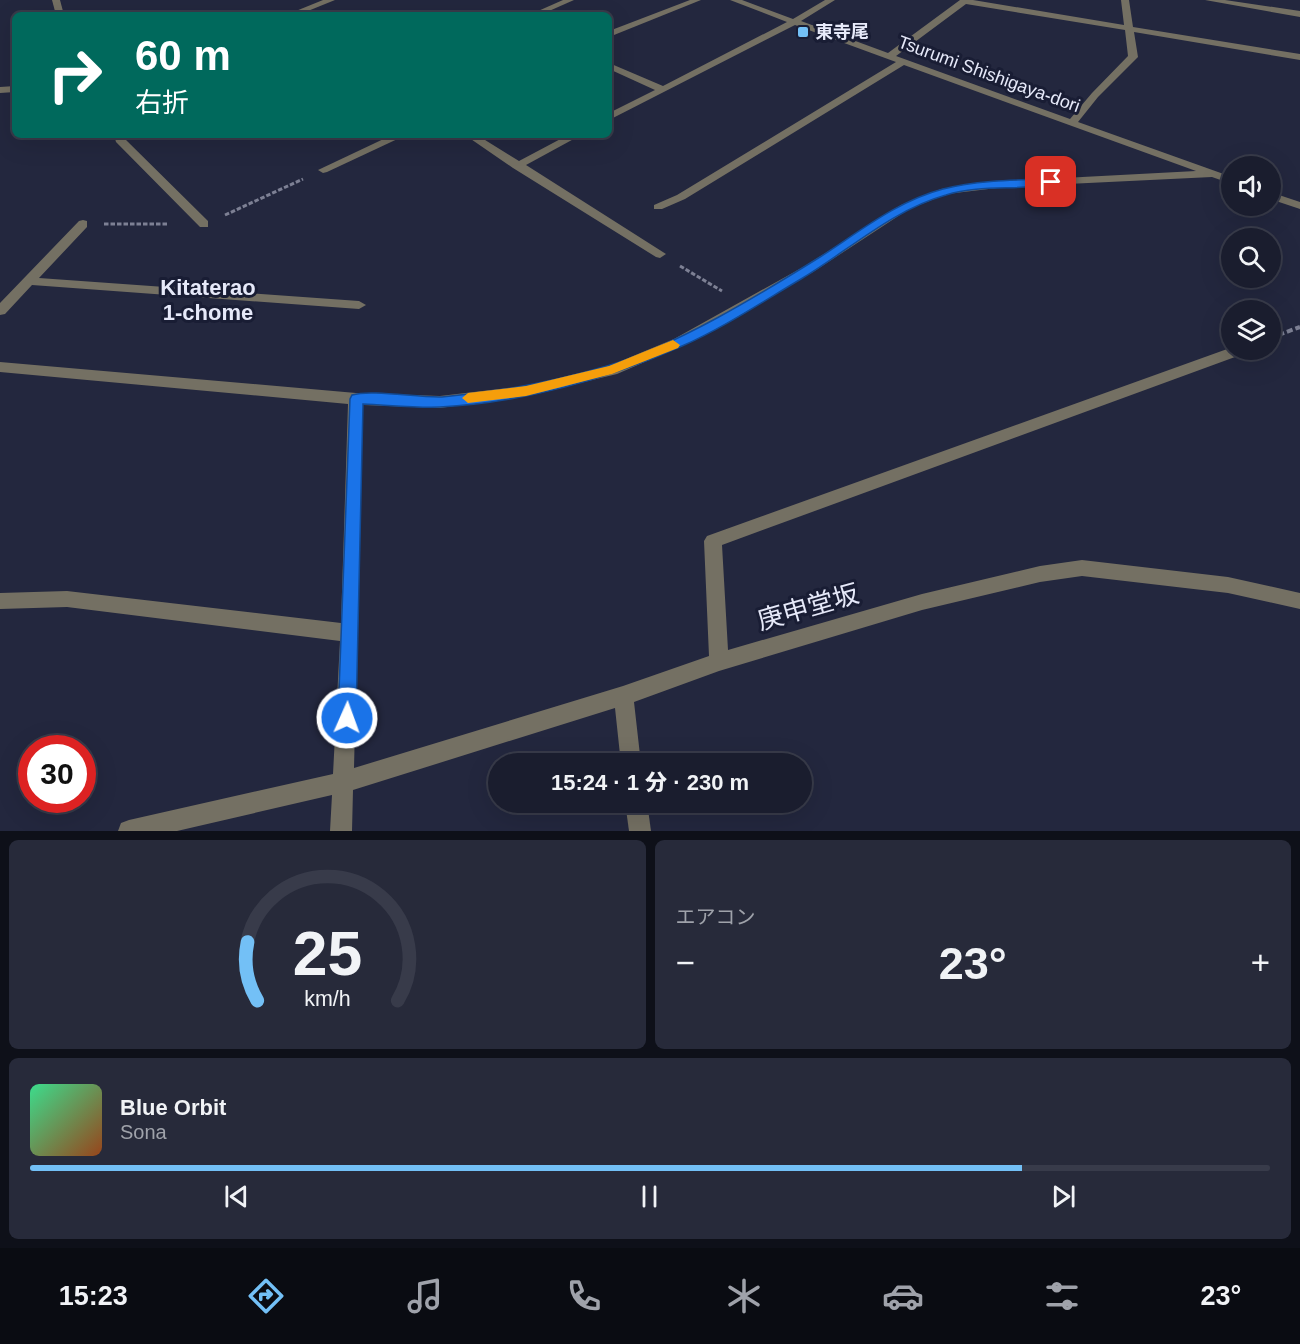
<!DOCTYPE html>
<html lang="ja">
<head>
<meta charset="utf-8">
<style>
  :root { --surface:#1a1d2e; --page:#272a3a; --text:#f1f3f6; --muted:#9fa2aa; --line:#383b4a; --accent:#73c0f6 }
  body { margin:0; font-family:Arial,"Noto Sans JP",sans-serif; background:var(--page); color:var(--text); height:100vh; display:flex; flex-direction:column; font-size:22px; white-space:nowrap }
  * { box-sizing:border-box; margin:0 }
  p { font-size:20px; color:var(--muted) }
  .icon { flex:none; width:33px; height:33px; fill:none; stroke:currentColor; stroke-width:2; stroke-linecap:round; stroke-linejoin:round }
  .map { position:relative; height:831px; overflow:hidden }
  .sheet { display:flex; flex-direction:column; gap:9px; padding:9px; background:#0e1019; flex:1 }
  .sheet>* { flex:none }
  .guide { position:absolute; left:12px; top:12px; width:600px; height:126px; border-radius:9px; box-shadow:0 6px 24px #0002,0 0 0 2px var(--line); background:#00695c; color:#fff; overflow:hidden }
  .fabs { position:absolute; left:1221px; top:156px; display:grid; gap:12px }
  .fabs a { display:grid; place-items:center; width:60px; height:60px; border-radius:50%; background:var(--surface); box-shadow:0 6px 24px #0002,0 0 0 2px var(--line); font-size:30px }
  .speed { position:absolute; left:18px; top:735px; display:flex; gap:12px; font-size:30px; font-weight:700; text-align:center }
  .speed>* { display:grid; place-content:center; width:78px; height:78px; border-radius:50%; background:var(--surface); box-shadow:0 6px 24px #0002,0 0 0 2px var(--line); line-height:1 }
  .speed .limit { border:9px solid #d22; background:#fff; color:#111 }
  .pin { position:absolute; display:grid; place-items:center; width:51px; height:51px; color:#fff; margin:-26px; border-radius:12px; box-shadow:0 3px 9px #0006 }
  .me { position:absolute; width:66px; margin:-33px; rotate:2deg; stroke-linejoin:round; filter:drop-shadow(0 0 4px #0008) }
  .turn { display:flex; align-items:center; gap:21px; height:126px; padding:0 24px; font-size:27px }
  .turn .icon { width:78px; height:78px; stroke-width:2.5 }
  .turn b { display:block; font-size:42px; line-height:51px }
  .big { font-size:45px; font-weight:800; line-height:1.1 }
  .sheet .card { flex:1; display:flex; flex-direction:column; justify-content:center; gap:9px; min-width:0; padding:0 21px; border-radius:9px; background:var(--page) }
  .sheet .dial { align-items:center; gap:0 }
  .dial svg { height:156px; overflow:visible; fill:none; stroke:var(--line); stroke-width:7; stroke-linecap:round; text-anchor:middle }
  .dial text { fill:var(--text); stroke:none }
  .song { display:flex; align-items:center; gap:18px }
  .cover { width:72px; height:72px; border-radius:9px; background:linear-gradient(135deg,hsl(150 70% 55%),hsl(20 70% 35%)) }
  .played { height:6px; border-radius:3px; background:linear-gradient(90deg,var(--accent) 80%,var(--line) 80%) }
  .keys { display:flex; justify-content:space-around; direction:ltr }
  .heat { display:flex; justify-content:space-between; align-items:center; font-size:33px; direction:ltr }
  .sheet .tiles { flex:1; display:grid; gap:9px; grid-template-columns:1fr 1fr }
  .card:last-child { grid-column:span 2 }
  .trip { position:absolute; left:488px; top:753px; width:324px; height:60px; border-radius:30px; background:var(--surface); box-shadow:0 6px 24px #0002,0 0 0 2px var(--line); font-weight:800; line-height:60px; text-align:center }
  .tabs { display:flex; height:96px; justify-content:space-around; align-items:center; background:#0a0c12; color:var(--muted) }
  .tabs .icon { width:42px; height:42px }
  .tabs .selected { color:var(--accent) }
  .tabs b { font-size:27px; color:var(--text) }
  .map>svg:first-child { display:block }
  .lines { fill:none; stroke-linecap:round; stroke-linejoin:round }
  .path-far1 { stroke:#7d8094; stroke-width:3; stroke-dasharray:4.5 2; stroke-linecap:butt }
  .path { stroke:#7d8094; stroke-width:4; stroke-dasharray:6 3; stroke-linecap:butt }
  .minor { fill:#747063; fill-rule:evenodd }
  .route { fill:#1a73e8; stroke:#114b97; stroke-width:1.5 }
  .slow { fill:#f59e0b }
  .poi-dot { fill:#73c0f6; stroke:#191d34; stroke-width:2 }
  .labels { text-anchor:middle; stroke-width:6; stroke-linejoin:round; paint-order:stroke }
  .far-poi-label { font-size:18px; font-weight:bold; fill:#e6e9f9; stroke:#191d34; text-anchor:start }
  .far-street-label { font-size:18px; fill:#e6e9f9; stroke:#191d34 }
  .neighbourhood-label { font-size:22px; font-weight:bold; fill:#e6e9f9; stroke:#191d34 }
  .near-street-label { font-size:26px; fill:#e6e9f9; stroke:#191d34 }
</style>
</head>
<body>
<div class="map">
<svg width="1300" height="831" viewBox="0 0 1300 831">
  <rect width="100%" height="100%" fill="#23273e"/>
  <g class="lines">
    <!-- path-far1 -->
    <g class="path-far1">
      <path d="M 225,215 L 303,179"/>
      <path d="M 104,224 L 169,224"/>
      <path d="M 680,266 L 722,291"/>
    </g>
    <!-- path -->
    <path class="path" d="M 1270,338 L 1300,327"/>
    <!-- minor -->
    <g class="minor">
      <path d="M 52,0 L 60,0 L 64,15 L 56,15 Z"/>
      <path d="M 323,0 L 335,0 L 298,15 L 286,15 Z"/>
      <path d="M 563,0 L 574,0 L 540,15 L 529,15 Z"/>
      <path d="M 690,0 L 701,0 L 609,37 L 609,31 Z"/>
      <path d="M 730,0 L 742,0 L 793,19 L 825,0 L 835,0 L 801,21 L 888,53 L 960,0 L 973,0 L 1124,25 L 1121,0 L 1129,0 L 1133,27 L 1300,54 L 1300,60 L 1134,32 L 1138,57 L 1098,97 L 1078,122 L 1232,177 L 1232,184 L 1212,177 L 1005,187 L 947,194 L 909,209 L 813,272 L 684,345 L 617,374 L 526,396 L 440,408 L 363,405 L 354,768 L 623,686 L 709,656 L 704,541 L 707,536 L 1230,348 L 1235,350 L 1237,353 L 1235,357 L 722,545 L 728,650 L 922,594 L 1040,566 L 1082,560 L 1228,577 L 1300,593 L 1300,609 L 1228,593 L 1082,576 L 1040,582 L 922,610 L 719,671 L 634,702 L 641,764 L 621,764 L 615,708 L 353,790 L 352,831 L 330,831 L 332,795 L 177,831 L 118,831 L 121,823 L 129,820 L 333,774 L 340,641 L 67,607 L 0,609 L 0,593 L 67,591 L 341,623 L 348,404 L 0,372 L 0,362 L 356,393 L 440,396 L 526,386 L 609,366 L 674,339 L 805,266 L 901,205 L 941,189 L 1005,181 L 1196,171 L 904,65 L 685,199 L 662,209 L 654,209 L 654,205 L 677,195 L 896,62 L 795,25 L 609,120 L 609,113 L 655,90 L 609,69 L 609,63 L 663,86 L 787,22 ZM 966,4 L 1125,30 L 1128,56 L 1092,93 L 1070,119 L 896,56 Z"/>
      <path d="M 1205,0 L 1225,0 L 1300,11 L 1300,17 Z"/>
      <path d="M 15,86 L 15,92 L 0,93 L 0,87 Z"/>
      <path d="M 114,135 L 124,135 L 125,139 L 208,221 L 208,227 L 200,227 L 116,142 Z"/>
      <path d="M 392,135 L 406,135 L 327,172 L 323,173 L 318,170 Z"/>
      <path d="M 465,135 L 477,135 L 519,161 L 568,135 L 581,135 L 526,165 L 666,254 L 660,258 L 656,257 L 513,168 Z"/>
      <path d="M 1270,192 L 1300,202 L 1300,209 L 1270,199 Z"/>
      <path d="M 83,220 L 87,221 L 87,227 L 39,278 L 359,301 L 366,305 L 359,309 L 32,285 L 5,314 L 0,315 L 0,303 L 79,221 Z"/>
      <path d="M 625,802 L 647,802 L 651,831 L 629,831 Z"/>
    </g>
  </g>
  <!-- route -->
  <path class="route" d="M 1051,179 L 1056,182 L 1054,184 C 1019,191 981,184 946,195 C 892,210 848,251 801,279 C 762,302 723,328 682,346 C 608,379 521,403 440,407 C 415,408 388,405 363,404 L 356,718 L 353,724 L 347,727 L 340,724 L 338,718 L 350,399 L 352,395 C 372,389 418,398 442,397 C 498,392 553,382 607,366 C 676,346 759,295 820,257 C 859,232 897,201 943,189 C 977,180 1016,180 1051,179 Z"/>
  <!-- slow -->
  <path class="slow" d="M 673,340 L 680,345 L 678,348 L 612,374 L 526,396 L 468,403 L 462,398 L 468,393 L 526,386 L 609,366 Z"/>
  <!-- markers -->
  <rect class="poi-dot" x="797" y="26" width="12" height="12" rx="3"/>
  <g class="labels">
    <!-- far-poi labels -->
    <g class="far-poi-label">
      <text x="815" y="38">東寺尾</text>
    </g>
    <!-- far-street labels -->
    <g class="far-street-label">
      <text transform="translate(989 74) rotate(20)" y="6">Tsurumi Shishigaya-dori</text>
    </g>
    <!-- neighbourhood labels -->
    <g class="neighbourhood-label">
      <text x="208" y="295">Kitaterao<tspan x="208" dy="25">1-chome</tspan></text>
    </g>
    <!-- near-street labels -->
    <g class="near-street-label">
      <text transform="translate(808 607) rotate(-16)" y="9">庚申堂坂</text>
    </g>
  </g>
</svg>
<div class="fabs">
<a><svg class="icon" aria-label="sound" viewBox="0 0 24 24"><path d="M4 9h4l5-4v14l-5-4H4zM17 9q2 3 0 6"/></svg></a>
<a><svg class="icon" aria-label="search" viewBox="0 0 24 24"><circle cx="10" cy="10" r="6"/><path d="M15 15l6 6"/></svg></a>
<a><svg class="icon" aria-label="layers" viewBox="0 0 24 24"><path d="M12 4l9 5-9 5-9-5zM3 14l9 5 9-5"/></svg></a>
</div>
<div class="speed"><div class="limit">30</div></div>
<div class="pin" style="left:1051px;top:182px;background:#d93025"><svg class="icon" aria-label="arrive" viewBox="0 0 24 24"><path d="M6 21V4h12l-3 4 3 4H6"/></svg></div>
<svg class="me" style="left:347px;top:718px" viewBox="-20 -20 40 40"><circle r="17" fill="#1a73e8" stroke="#fff" stroke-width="3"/><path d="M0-11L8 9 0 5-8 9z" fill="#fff"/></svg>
<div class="trip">15:24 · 1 分 · 230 m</div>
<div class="guide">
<div class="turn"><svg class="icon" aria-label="right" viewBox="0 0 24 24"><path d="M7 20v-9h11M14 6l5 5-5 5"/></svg><div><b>60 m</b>右折</div></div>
</div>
</div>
<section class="sheet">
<div class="tiles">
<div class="card dial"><svg viewBox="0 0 100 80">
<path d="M14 69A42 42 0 1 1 86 69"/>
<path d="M14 69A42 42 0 0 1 9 39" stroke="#73c0f6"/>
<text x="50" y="56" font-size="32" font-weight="700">25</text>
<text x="50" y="72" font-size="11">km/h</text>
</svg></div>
<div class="card"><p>エアコン</p>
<div class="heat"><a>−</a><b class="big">23°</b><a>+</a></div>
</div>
<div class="card">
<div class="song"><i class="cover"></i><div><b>Blue Orbit</b><p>Sona</p></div></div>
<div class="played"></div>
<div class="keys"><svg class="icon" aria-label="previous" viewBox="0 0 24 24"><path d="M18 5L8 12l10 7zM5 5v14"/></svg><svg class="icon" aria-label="pause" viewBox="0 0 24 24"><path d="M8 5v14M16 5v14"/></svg><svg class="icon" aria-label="next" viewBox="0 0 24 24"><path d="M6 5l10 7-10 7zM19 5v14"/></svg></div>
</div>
</div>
</section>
<nav class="tabs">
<b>15:23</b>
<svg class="icon selected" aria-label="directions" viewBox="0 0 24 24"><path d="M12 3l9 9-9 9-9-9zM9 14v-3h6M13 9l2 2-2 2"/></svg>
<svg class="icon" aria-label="music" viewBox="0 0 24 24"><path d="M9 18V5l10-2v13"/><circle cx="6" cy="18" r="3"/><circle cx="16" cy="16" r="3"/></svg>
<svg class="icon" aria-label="phone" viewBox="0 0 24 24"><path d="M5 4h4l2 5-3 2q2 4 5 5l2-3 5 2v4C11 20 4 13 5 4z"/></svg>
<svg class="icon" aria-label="climate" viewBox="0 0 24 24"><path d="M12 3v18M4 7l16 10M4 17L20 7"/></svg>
<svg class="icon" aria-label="car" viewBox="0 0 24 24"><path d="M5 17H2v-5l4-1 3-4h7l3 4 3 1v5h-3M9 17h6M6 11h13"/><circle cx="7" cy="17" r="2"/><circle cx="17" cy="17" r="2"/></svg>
<svg class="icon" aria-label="filters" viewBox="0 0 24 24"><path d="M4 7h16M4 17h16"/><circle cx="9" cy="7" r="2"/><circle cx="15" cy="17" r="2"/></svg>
<b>23°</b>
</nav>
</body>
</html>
